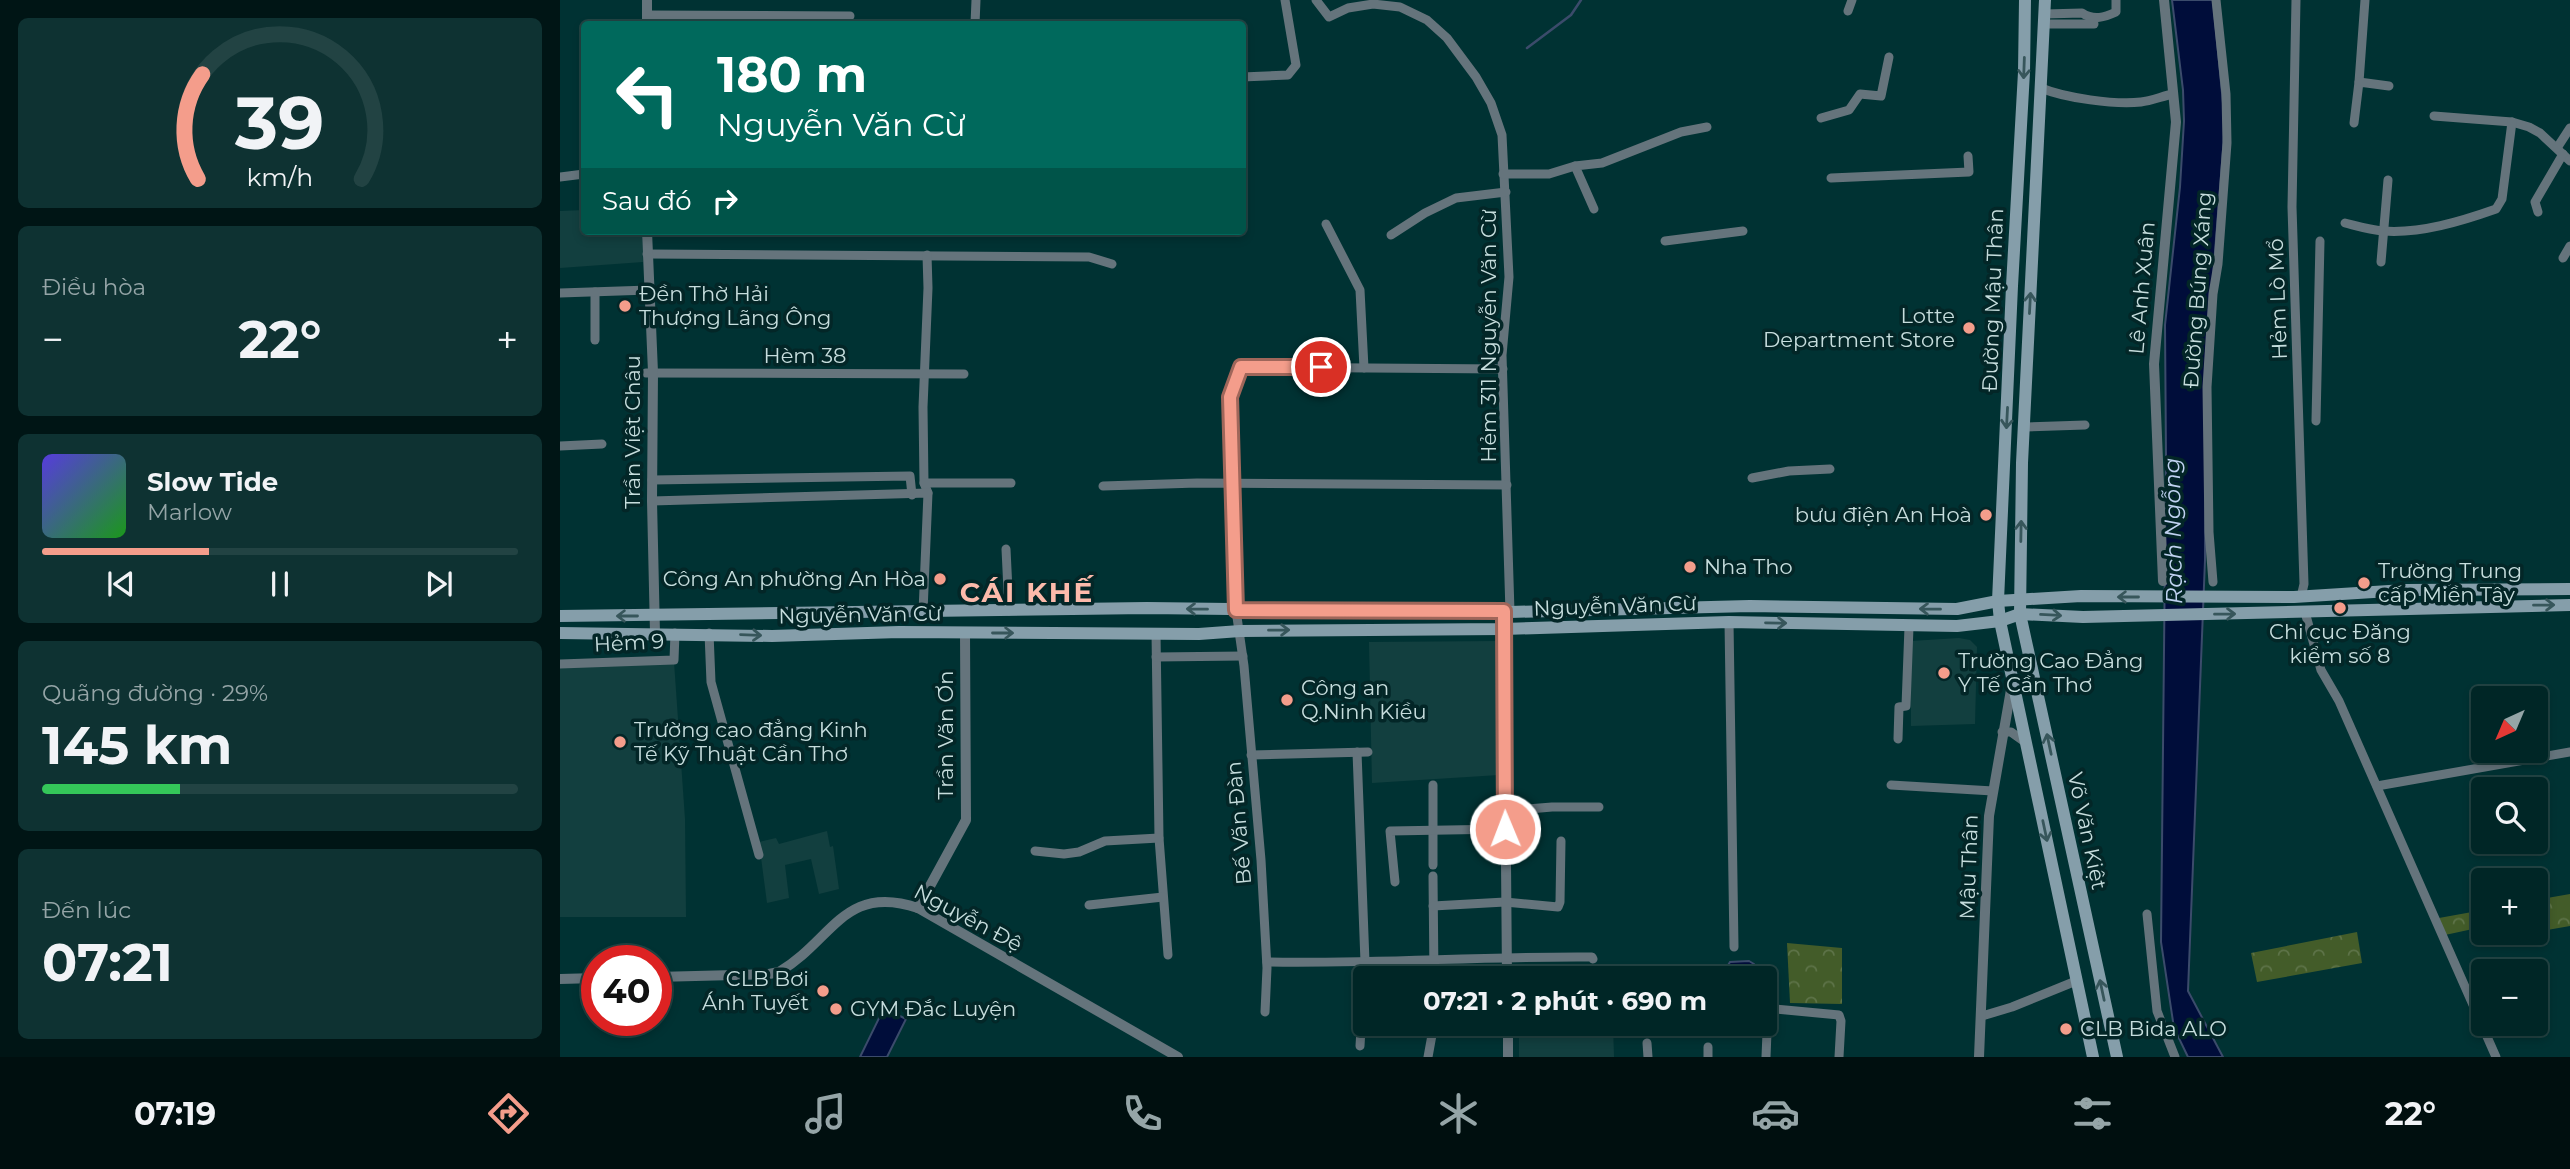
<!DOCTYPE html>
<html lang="vi">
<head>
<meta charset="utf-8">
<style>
  :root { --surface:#002626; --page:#0e3232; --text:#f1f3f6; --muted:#95a5a7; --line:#224343; --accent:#f49d8b }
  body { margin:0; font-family:Montserrat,sans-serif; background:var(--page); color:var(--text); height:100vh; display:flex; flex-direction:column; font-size:26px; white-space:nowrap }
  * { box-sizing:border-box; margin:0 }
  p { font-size:23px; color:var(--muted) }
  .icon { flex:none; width:38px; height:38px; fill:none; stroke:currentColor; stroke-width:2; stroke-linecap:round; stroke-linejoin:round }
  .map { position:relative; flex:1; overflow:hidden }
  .details { display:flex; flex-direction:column; gap:18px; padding:18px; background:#001515; width:560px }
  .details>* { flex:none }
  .top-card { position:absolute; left:21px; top:21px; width:665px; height:214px; border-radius:7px; box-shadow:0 4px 10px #0003,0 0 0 2px var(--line); background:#00695c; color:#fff; overflow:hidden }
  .needle { width:46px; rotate:224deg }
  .fabs { position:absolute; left:1911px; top:686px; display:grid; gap:14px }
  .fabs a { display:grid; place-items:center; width:77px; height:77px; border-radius:7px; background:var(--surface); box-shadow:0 4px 10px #0003,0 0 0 2px var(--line); font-size:35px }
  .speed { position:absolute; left:21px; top:945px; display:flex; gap:14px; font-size:35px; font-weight:700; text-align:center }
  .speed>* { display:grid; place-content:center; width:91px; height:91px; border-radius:50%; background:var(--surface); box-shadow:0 4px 10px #0003,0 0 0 2px var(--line); line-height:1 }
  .speed .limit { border:10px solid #d22; background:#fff; color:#111 }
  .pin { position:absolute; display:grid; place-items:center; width:60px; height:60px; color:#fff; margin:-30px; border:4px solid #fff; border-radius:50%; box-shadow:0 2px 7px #0007 }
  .me { position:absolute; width:77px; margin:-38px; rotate:359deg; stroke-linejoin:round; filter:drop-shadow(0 0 5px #0008) }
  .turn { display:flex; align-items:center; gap:24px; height:147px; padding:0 21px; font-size:32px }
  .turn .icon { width:91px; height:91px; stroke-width:2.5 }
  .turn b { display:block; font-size:49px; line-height:60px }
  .then { display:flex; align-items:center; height:66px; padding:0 21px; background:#0003; gap:14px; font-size:26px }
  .big { font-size:52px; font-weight:700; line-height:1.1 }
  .details .widget { flex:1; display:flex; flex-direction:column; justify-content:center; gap:10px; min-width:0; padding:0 24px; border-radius:10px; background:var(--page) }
  .details .dial { align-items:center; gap:0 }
  .dial svg { height:182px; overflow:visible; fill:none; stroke:var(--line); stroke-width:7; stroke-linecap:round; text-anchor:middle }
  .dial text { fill:var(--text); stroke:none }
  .song { display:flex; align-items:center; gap:21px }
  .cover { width:84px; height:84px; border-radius:10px; background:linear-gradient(135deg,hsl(250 70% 55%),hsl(120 70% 35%)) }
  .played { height:7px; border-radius:4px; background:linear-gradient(90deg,var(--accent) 35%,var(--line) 35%) }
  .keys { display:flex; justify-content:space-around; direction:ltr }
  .heat { display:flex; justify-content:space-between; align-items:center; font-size:38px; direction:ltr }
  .charge { height:10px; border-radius:5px; background:linear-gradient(90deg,#34c759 29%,var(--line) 0) }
  .trip { position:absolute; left:793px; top:966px; width:424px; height:70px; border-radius:7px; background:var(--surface); box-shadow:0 4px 10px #0003,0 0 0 2px var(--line); font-weight:700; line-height:70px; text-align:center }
  .dock { display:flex; height:112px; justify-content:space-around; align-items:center; background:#000f0f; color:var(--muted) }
  .dock .icon { width:49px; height:49px }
  .dock .current { color:var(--accent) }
  .dock b { font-size:32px; color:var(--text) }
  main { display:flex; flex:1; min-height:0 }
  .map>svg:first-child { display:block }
  .built { fill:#123f3f }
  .forest { fill:url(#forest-crowns) }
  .water { fill:#000d3a; stroke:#3b4b6b; stroke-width:2 }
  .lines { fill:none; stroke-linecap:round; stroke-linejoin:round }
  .stream { stroke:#3b4b6b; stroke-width:2.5 }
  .minor { stroke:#65747c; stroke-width:9 }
  .tertiary { stroke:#65747c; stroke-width:10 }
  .secondary { stroke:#859eaa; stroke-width:12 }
  .oneway { stroke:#37565b }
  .route-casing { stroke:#9f665a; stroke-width:18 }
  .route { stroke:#f49d8b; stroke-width:12 }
  .poi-dot { fill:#f49d8b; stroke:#032627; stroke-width:2.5 }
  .labels { text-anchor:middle; stroke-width:7; stroke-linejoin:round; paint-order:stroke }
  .street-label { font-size:21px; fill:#c6dddd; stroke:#032627 }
  .poi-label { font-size:21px; fill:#c6dddd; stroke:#032627; text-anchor:start }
  .water-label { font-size:23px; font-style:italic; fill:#c0d2f1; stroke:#032627 }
  .district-label { font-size:28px; font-weight:bold; letter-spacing:2px; fill:#fcbaab; stroke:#032627 }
</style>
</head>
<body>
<main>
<section class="details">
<div class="widget dial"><svg viewBox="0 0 100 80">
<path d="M14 69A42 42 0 1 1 86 69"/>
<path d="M14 69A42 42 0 0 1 16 23" stroke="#f49d8b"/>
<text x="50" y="56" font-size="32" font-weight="700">39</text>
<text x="50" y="72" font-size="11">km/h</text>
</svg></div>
<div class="widget"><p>Điều hòa</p>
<div class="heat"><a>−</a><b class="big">22°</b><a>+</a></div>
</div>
<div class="widget">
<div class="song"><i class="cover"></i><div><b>Slow Tide</b><p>Marlow</p></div></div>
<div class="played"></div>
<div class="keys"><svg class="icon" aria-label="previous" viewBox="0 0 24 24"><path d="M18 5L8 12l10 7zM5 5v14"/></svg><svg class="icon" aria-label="pause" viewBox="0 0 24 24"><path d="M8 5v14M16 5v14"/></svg><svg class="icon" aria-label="next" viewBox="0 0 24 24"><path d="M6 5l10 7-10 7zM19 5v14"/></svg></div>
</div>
<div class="widget"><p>Quãng đường · 29%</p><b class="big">145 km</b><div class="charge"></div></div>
<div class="widget"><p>Đến lúc</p><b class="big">07:21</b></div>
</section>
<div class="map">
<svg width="2010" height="1057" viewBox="0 0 2010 1057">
  <defs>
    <pattern id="forest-crowns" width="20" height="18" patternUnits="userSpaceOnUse" patternTransform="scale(1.75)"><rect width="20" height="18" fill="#435c29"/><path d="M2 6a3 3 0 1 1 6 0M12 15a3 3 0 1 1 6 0" fill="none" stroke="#5d7348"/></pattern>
  </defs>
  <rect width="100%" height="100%" fill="#003233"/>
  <!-- built -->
  <g class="built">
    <path d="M 24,210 L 24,231 L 82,231 L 83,262 L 0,268 L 0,211 Z"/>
    <path d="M 1399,638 L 1410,640 L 1417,647 L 1415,724 L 1351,726 L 1351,641 Z"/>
    <path d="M 940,641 L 939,775 L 812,783 L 809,642 Z"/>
    <path d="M 114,662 L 125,819 L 126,917 L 0,917 L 0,665 Z"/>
    <path d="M 267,831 L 270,847 L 273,846 L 279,889 L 259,894 L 251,859 L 225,865 L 229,898 L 207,903 L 199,842 L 216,838 L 219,844 Z"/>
    <path d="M 959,1024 L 1053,1024 L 1054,1057 L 959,1057 Z"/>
  </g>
  <!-- forest -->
  <g class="forest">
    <path d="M 2010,894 L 2010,926 L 1976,932 L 1976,900 Z"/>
    <path d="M 1923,910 L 1923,930 L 1922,927 L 1885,935 L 1879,918 Z"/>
    <path d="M 1797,932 L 1802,963 L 1697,982 L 1691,953 Z"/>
    <path d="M 1227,943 L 1282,948 L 1282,1004 L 1230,1003 Z"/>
  </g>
  <!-- water -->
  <g class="water">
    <path d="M 1612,0 L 1653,0 L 1665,124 L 1646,367 L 1645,560 L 1628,991 L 1663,1057 L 1628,1057 L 1614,1028 L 1601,942 L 1606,458 L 1605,325 L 1620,187 L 1624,121 L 1623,90 Z"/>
    <path d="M 1189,961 L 1194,964 L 1195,972 L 1198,972 L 1197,978 L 1190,978 L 1188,974 L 1174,974 L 1168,972 L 1167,967 L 1170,962 Z"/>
    <path d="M 324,1008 L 346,1019 L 327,1057 L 300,1057 Z"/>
  </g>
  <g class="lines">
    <!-- stream -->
    <path class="stream" d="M 967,48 L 1011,15 L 1021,0"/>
    <!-- minor -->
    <g class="minor">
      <path d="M 756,0 L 769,17 L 788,8 L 813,4 L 840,7 L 867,20 L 887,38 L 916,77 L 931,103 L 942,135 L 949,277 L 942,355 L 950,612"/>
      <path d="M 1736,0 L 1732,207 L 1744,584 L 1741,597"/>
      <path d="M 1288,11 L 1292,0"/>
      <path d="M 1485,14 L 1522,13 C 1534,21 1545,17 1556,12 L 1556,0"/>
      <path d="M 87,15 L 290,16"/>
      <path d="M 415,24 L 416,0"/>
      <path d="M 1485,24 L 1534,24"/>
      <path d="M 682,77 L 728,75 L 736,65 L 725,0"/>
      <path d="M 1799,82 L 1805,0"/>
      <path d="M 1481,88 C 1505,98 1555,105 1581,102 C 1591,101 1603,96 1613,94"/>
      <path d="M 1874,116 L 1952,122 L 1969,127 L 1980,133 L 2010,161"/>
      <path d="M 1261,118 L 1289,110 L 1300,94 L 1321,96 L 1329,57"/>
      <path d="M 1794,123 L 1799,82 L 1829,86"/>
      <path d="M 1997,148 L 2010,128"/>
      <path d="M 943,174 L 989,174 L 1015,166"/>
      <path d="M 0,177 L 24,174"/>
      <path d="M 1271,178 L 1409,172 L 1408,156"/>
      <path d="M 1034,209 L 1015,166 L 1042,163 L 1121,132 L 1147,127"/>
      <path d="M 1978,212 L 1975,202 L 2003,154"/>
      <path d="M 1785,223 C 1797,226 1810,230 1823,231 C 1860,234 1902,221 1936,209 L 1942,199 L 1952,122"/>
      <path d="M 766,224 L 800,290 L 804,368"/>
      <path d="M 831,235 L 865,213 L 896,198 L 946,192"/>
      <path d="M 1105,241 L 1183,231"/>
      <path d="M 87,254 L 529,257 L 552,264"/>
      <path d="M 367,255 L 368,288 L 363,407 L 364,483 L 368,493"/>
      <path d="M 2003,258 L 2010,246"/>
      <path d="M 1821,262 L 1828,180"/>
      <path d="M 35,292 L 35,340"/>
      <path d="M 0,293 L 89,290"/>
      <path d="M 86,373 L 404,374"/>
      <path d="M 1756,421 L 1760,241"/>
      <path d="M 1464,427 L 1525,425"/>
      <path d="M 0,446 L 42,444"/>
      <path d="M 1192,478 L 1229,471 L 1270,469"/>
      <path d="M 92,480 L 350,476 L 352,495"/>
      <path d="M 364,483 L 451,483"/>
      <path d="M 543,486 L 637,483 L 947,485"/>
      <path d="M 92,501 L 368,493 L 363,612"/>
      <path d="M 446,549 L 449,611"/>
      <path d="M 1653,582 L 1649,532 L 1647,387 L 1653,294 L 1658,264 L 1667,143 L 1666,94 L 1656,0"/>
      <path d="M 1745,612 L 1761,670 L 1779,701 L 1936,1057"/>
      <path d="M 1169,622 L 1174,947"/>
      <path d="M 149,633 L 151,682 L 199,855"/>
      <path d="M 596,633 L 599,838 L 608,955"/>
      <path d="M 596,657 L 683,656"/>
      <path d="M 0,664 L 114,660 L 115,633"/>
      <path d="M 1442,732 L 1451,732 L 1465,742"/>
      <path d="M 1338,739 L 1339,707 L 1346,706 L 1349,627"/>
      <path d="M 797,752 L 805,962 L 800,1046"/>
      <path d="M 691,755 L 808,752"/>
      <path d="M 873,785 L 873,865"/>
      <path d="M 1331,785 L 1433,791"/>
      <path d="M 1817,786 L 2010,752"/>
      <path d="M 945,811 L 992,807 L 1039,807"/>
      <path d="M 475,851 L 504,854 L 519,852 L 545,841 L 599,838"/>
      <path d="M 873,876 L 874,978"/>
      <path d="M 835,882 L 830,831 L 945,829"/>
      <path d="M 529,905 L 603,897"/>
      <path d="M 873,906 L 945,902 L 998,907 L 1000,902 L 1001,841"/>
      <path d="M 1587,914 L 1597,1011 L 1615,1057"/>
      <path d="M 707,962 C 815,964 923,956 1032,957 L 1033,959"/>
      <path d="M 1204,1008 L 1279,1015 L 1281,1021 L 1279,1057"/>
      <path d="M 705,1012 L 707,968 L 701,860 L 684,666 L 676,610 L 670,397 L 681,367 L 943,369"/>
      <path d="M 1422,1016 L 1452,1007 L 1516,981"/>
      <path d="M 1087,1043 L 1088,1057"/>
      <path d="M 868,1057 L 874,1024"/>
      <path d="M 1148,1057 L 1148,1047"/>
      <path d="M 1206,1057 L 1208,1008"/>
    </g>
    <!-- tertiary -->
    <g class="tertiary">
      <path d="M 87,0 L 87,24"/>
      <path d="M 87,231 L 93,372 L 92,501 L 95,633"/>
      <path d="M 1603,581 L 1594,364 L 1616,122 L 1604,0"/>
      <path d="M 944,629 L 947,978"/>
      <path d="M 358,908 L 406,820 L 405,633"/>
      <path d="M 96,977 L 209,974 L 219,972 C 273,940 284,883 358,908 L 618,1057"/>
      <path d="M 0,979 L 37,978"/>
      <path d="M 948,1057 L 948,1024"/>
      <path d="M 1419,1057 L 1429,816 L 1452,684"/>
    </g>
    <!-- secondary -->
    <g class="secondary">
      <path d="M 1465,0 L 1464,72 L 1452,286 L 1438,601 L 1440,621 L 1533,1057"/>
      <path d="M 1485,0 L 1462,463 L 1460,614 L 1557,1057"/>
      <path d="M 0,616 L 587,608 L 950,612 L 1190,606 L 1397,609 L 1438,601 L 1521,596 L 1734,597 L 1845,590 L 2010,589"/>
      <path d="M 0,633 L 212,636 L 339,632 L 639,634 L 680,631 L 944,629 L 1169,622 L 1397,626 L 1440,621 L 1460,614 L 1523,617 L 2010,605"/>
    </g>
  </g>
  <!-- one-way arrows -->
  <defs><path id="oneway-shaft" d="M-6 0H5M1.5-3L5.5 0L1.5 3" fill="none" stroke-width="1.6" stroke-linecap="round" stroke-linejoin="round" transform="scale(1.75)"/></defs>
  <g class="oneway">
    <use href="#oneway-shaft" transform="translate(1464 68) rotate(92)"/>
    <use href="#oneway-shaft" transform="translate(1470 303) rotate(-87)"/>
    <use href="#oneway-shaft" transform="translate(1447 418) rotate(93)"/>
    <use href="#oneway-shaft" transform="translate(1461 531) rotate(-89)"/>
    <use href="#oneway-shaft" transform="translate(1568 597) rotate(-180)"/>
    <use href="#oneway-shaft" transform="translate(1984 605) rotate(-1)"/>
    <use href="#oneway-shaft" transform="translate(637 609) rotate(-179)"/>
    <use href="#oneway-shaft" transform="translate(1370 609) rotate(-179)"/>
    <use href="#oneway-shaft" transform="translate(1665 614) rotate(-1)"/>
    <use href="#oneway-shaft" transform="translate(1491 615) rotate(3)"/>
    <use href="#oneway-shaft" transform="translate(67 616) rotate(180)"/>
    <use href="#oneway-shaft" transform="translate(1216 623) rotate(1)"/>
    <use href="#oneway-shaft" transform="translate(719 630) rotate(-1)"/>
    <use href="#oneway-shaft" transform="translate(443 633)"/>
    <use href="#oneway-shaft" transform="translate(191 635) rotate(2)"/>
    <use href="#oneway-shaft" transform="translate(1489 744) rotate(-102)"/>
    <use href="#oneway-shaft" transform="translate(1485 831) rotate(78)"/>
    <use href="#oneway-shaft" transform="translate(1542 990) rotate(-102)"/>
  </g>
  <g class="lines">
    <!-- route casing -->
    <g class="route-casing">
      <path id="route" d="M 761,367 L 681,367 L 670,397 L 676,610 L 944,611 L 945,829"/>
    </g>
    <!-- route -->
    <use href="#route" class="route"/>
  </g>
  <!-- markers -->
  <g class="poi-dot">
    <circle cx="65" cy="306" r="7"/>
    <circle cx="1409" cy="328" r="7"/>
    <circle cx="1426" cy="515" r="7"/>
    <circle cx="1130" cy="567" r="7"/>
    <circle cx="380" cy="579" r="7"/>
    <circle cx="1804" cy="583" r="7"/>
    <circle cx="1780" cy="608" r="7"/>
    <circle cx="1384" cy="673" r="7"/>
    <circle cx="727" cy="700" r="7"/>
    <circle cx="60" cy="742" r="7"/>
    <circle cx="263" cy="991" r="7"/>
    <circle cx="276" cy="1009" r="7"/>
    <circle cx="1506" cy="1029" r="7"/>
  </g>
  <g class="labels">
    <!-- street labels -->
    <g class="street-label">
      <text transform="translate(1582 288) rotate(-85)" y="7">Lê Anh Xuân</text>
      <text transform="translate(1638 290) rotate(-86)" y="7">Đường Búng Xáng</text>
      <text transform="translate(1718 299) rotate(-92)" y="7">Hẻm Lò Mổ</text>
      <text transform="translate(1433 300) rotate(-88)" y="7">Đường Mậu Thân</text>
      <text transform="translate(929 336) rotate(-90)" y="7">Hẻm 311 Nguyễn Văn Cừ</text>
      <text x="245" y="363">Hèm 38</text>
      <text transform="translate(73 432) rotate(-90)" y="7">Trần Việt Châu</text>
      <text transform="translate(1055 606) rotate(-2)" y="7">Nguyễn Văn Cừ</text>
      <text transform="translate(300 615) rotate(-1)" y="7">Nguyễn Văn Cừ</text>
      <text transform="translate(69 643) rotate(-3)" y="7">Hẻm 9</text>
      <text transform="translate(386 735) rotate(-90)" y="7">Trần Văn Ơn</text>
      <text transform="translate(679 823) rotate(-95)" y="7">Bế Văn Đàn</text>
      <text transform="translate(1527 831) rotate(78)" y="7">Võ Văn Kiệt</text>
      <text transform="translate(1409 867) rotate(-88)" y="7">Mậu Thân</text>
      <text transform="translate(408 918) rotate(28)" y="7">Nguyễn Đệ</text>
    </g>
    <!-- poi labels -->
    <g class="poi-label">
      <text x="79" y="301">Đền Thờ Hải<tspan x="79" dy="24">Thượng Lãng Ông</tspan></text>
      <text x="1395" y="323" text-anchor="end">Lotte<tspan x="1395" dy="24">Department Store</tspan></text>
      <text x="1412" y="522" text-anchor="end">bưu điện An Hoà</text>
      <text x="1144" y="574">Nha Tho</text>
      <text x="1818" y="578">Trường Trung<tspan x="1818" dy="24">cấp Miền Tây</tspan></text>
      <text x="366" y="586" text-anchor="end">Công An phường An Hòa</text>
      <text x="1780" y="639" text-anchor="middle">Chi cục Đăng<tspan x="1780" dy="24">kiểm số 8</tspan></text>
      <text x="1398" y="668">Trường Cao Đẳng<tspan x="1398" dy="24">Y Tế Cần Thơ</tspan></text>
      <text x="741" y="695">Công an<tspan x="741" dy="24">Q.Ninh Kiều</tspan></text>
      <text x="74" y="737">Trường cao đẳng Kinh<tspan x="74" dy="24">Tế Kỹ Thuật Cần Thơ</tspan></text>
      <text x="249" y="986" text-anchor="end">CLB Bơi<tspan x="249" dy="24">Ánh Tuyết</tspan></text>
      <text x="290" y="1016">GYM Đắc Luyện</text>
      <text x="1520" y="1036">CLB Bida ALO</text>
    </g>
    <!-- water labels -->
    <g class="water-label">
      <text transform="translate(1613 531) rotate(-91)" y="8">Rạch Ngỗng</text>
    </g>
    <!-- district labels -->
    <g class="district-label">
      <text x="467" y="602">CÁI KHẾ</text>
    </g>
  </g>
</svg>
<div class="fabs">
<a><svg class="needle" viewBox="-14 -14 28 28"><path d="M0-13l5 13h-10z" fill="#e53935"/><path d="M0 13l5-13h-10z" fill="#95a5a7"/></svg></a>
<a><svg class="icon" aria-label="search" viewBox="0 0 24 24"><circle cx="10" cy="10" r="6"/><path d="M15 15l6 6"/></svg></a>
<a>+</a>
<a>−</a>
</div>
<div class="speed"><div class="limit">40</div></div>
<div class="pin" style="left:761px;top:367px;background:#d93025"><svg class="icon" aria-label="arrive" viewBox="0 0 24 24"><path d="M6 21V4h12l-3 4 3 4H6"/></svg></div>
<svg class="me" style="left:945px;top:829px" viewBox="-20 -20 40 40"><circle r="17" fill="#f49d8b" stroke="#fff" stroke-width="3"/><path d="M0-11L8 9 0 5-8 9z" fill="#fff"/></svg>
<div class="trip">07:21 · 2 phút · 690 m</div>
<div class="top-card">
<div class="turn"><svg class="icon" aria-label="left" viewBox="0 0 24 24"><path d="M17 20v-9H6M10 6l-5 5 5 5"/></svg><div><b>180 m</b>Nguyễn Văn Cừ</div></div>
<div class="then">Sau đó<svg class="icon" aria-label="right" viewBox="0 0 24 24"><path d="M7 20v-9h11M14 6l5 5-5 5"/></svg></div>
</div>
</div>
</main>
<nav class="dock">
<b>07:19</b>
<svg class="icon current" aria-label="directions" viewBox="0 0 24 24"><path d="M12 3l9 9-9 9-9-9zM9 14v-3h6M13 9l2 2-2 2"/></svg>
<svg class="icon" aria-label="music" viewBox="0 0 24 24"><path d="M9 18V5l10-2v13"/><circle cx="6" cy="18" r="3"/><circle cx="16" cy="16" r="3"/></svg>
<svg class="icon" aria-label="phone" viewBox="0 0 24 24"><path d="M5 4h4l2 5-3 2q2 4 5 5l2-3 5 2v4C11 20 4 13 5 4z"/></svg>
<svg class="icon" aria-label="climate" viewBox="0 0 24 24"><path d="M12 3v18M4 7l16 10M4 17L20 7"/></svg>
<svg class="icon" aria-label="car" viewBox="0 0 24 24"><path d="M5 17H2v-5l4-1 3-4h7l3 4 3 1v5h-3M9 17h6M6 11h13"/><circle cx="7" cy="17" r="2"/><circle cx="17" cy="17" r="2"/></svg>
<svg class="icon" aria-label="filters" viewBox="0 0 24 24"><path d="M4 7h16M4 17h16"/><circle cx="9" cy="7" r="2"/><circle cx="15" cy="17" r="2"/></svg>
<b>22°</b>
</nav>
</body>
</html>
